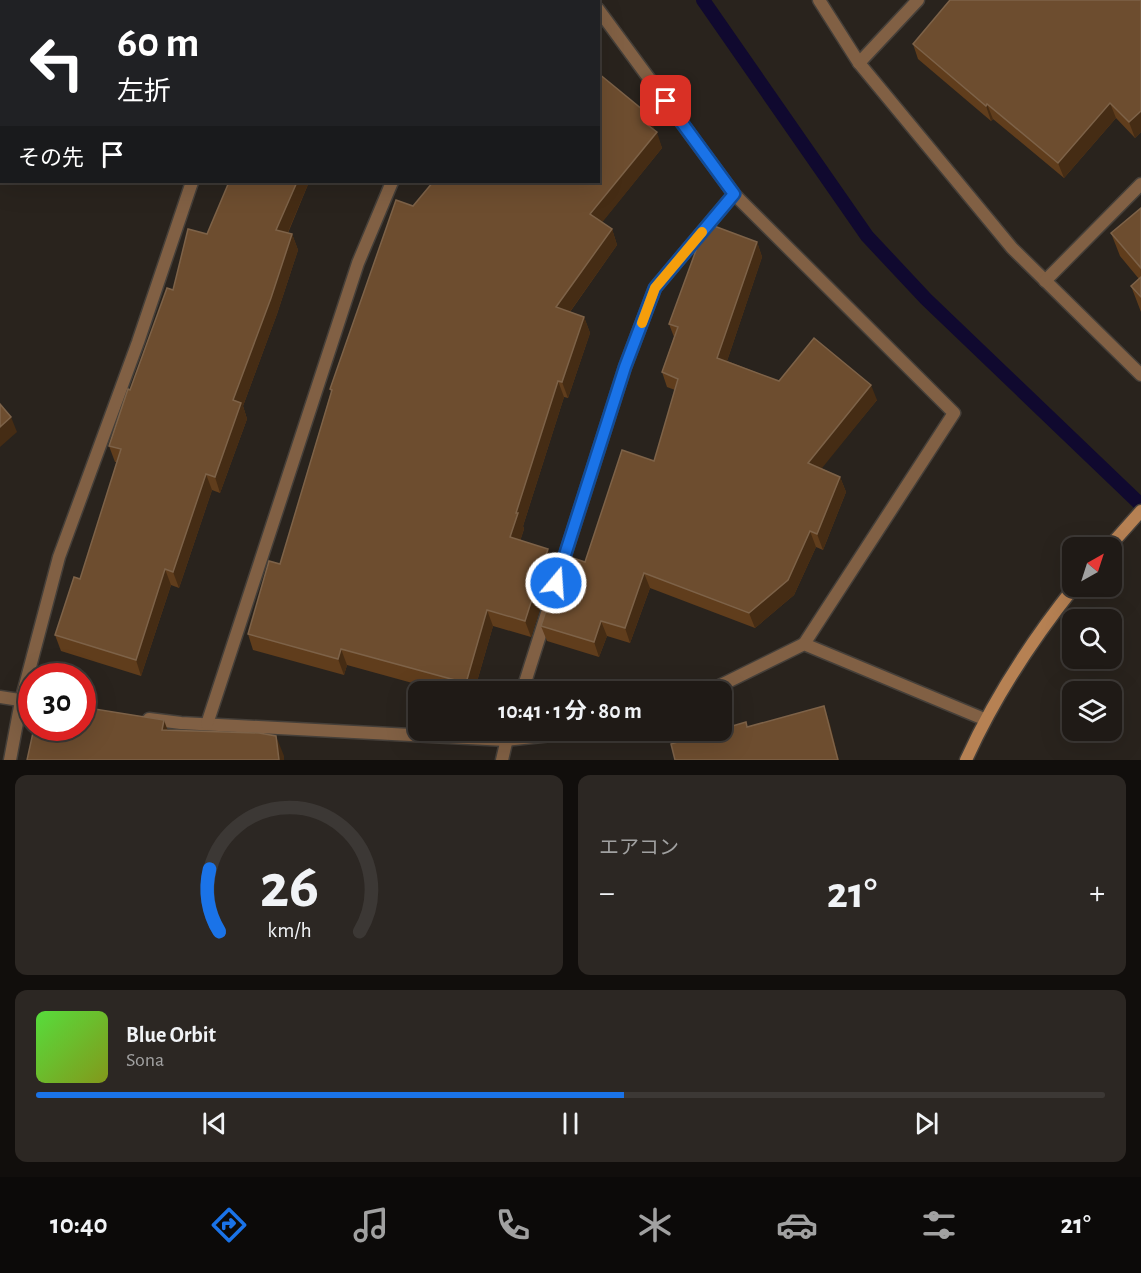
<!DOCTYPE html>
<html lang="ja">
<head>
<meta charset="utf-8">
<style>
  :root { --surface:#1f1a16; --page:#2c2723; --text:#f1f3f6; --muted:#a1a1a1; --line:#3c3835; --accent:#1a73e8 }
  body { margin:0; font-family:"Alegreya Sans","Noto Sans JP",sans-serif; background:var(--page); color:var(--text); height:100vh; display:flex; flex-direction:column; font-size:22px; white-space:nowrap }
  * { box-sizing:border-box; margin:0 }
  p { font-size:20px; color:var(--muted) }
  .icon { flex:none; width:33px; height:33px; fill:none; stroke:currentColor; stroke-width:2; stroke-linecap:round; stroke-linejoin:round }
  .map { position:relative; height:760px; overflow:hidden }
  .panel { display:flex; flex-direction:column; gap:15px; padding:15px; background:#110e0c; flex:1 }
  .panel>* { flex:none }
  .banner { position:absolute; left:0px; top:0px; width:600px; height:183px; box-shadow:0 6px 24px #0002,0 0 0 2px var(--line); background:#202124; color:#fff; overflow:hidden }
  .needle { width:39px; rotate:39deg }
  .tools { position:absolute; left:1062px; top:537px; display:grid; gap:12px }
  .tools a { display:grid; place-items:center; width:60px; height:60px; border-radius:12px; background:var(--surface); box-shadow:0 6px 24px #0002,0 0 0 2px var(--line); font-size:30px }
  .speed { position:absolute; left:18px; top:663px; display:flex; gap:12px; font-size:30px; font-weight:700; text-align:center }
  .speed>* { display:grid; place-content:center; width:78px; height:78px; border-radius:50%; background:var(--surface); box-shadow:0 6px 24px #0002,0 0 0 2px var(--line); line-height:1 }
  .speed .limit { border:9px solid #d22; background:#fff; color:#111 }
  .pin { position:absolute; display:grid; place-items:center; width:51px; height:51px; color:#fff; margin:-26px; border-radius:12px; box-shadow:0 3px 9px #0006 }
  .me { position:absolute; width:66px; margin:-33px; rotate:18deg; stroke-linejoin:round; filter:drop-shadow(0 0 4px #0008) }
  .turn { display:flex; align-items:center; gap:21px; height:126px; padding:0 18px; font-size:27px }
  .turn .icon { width:78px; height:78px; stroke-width:2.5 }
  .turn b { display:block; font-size:42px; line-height:51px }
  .then { display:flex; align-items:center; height:57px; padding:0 18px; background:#0003; gap:12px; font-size:22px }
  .big { font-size:45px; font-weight:700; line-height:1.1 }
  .panel .tile { flex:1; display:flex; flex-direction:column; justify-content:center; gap:9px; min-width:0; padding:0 21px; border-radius:12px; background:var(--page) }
  .panel .dial { align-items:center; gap:0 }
  .dial svg { height:156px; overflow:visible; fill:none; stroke:var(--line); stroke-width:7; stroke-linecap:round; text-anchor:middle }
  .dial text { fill:var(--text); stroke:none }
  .song { display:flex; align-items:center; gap:18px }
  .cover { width:72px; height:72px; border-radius:9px; background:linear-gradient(135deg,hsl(110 70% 55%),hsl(70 70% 35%)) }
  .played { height:6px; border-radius:3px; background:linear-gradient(90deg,var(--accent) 55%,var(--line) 55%) }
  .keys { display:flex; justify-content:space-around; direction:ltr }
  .heat { display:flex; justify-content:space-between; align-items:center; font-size:33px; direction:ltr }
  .panel .tiles { flex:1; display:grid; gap:15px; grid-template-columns:1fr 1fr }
  .tile:last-child { grid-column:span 2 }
  .trip { position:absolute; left:408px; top:681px; width:324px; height:60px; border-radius:12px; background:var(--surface); box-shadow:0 6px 24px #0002,0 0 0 2px var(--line); font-weight:700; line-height:60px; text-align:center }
  .tab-bar { display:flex; height:96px; justify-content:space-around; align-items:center; background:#0c0a09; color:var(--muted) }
  .tab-bar .icon { width:42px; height:42px }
  .tab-bar .current { color:var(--accent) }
  .tab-bar b { font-size:27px; color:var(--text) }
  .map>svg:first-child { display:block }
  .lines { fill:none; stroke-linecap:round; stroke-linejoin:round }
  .stream { stroke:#10092f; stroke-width:14 }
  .street-casing { stroke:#453f39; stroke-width:15 }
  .secondary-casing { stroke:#453f39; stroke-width:15 }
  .street { stroke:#816044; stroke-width:12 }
  .secondary { stroke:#b68153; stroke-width:12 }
  .wall { fill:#603d1c }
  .shaded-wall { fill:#452c14 }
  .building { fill:#6d4d2f; stroke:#7d6248; stroke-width:1.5 }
  .route-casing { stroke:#114b97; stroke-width:15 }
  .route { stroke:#1a73e8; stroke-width:10 }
  .slow { stroke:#f59e0b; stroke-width:10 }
</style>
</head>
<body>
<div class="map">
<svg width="1141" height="760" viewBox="0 0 1141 760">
  <rect width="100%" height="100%" fill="#29231d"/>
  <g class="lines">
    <!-- stream -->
    <path class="stream" d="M 703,0 L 867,236 L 926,299 L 1141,505"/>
    <!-- street casing -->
    <g class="street-casing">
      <g id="street">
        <path d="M 267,0 L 269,2"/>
        <path d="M 592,0 L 593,2"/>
        <path d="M 819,0 L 859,63 L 1012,248 L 1141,375"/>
        <path d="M 283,2 L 284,0"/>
        <path d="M 518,2 L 519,0"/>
        <path d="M 598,9 L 734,194 L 954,413 L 804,644"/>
        <path d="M 859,63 L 918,0"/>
        <path d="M 1045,281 L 1141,184"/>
        <path d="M 560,571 L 625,367 L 655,288 L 734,194"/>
        <path d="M 522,692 L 547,613"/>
        <path d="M 707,692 L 804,644 L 984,719"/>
        <path d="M 0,697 L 32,702"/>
        <path d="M 149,719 L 181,723 L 506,740 L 598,730"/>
        <path d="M 207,724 L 358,263 L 392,182"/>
        <path d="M 10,760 L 21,701 L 59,557 L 138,342 L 192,182"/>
        <path d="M 502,760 L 509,730"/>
      </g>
    </g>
    <!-- secondary casing -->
    <g class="secondary-casing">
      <g id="secondary">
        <path d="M 1108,548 L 1141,511"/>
        <path d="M 966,760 C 994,698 1032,640 1075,586"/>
      </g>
    </g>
    <!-- street -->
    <use href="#street" class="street"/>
    <!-- secondary -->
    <use href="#secondary" class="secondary"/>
  </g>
  <!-- wall -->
  <g class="wall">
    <path d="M 309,0 L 434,0 L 433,2 L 311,2 Z"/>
    <path d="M 1141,0 L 1141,132 L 1135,138 L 1116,118 L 1064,178 L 993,119 L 991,121 L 918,59 L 913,44 Z"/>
    <path d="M 655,130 L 662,148 L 602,222 L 612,229 L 617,245 L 570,312 L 584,317 L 590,333 L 568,398 L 564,397 L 523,526 L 524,529 L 520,541 L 554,565 L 531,637 L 493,626 L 474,692 L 445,692 L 347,665 L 344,675 L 253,650 L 248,634 L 280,564 L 331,392 L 330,389 L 413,206 Z"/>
    <path d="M 229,182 L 309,182 L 288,233 L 292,234 L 298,250 L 277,314 L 243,406 L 247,419 L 220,493 L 212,490 L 179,588 L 171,585 L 141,676 L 61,651 L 55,635 L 80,579 L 117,462 L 115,462 L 109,446 L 130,390 L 173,290 L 207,234 Z"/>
    <path d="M 1141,208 L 1141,312 L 1131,286 L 1139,279 L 1120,256 L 1111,233 Z"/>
    <path d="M 757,242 L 762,257 L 727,361 L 779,381 L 877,400 L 821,468 L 840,477 L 846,492 L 823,550 L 816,547 L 794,595 L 755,628 L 650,588 L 630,643 L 607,636 L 599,657 L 547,641 L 541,626 L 654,461 L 675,390 L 667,387 L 662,372 L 674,337 L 669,324 Z"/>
  </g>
  <!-- shaded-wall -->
  <g class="shaded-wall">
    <path d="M 415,0 L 434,0 L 433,2 L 414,2 Z"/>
    <path d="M 1110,103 L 1116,118 L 1064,178 L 1058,163 Z"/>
    <path d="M 987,104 L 993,119 L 991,121 L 986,106 Z"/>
    <path d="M 1141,111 L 1141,132 L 1135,138 L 1129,122 Z"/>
    <path d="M 649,115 L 655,130 L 644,122 Z"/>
    <path d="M 657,132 L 662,148 L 596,230 L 590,214 Z"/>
    <path d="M 297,182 L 309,182 L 282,246 L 276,230 Z"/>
    <path d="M 612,229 L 617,245 L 562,323 L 556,307 Z"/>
    <path d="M 292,234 L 298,250 L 277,314 L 243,406 L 247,419 L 220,493 L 215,477 L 233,400 Z"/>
    <path d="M 757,242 L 762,257 L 723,373 L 717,358 Z"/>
    <path d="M 584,317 L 590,333 L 568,398 L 562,382 Z"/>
    <path d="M 558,381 L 564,397 L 523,526 L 524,529 L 516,553 L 510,537 L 516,513 Z"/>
    <path d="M 871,385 L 877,400 L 814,478 L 808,463 Z"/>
    <path d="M 11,417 L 17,432 L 0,447 L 0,427 Z"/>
    <path d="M 206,474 L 212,490 L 179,588 L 173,572 Z"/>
    <path d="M 840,477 L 846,492 L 823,550 L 817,534 Z"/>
    <path d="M 810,531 L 816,547 L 794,595 L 755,628 L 749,613 Z"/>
    <path d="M 548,549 L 554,565 L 531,637 L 525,621 Z"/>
    <path d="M 165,569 L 171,585 L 141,676 L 136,660 Z"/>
    <path d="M 644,573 L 650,588 L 630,643 L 625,628 Z"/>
    <path d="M 487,610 L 493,626 L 474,692 L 470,692 L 466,683 Z"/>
    <path d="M 601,621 L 607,636 L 599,657 L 594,642 Z"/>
    <path d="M 341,649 L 347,665 L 344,675 L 338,659 Z"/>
    <path d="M 824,706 L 830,724 L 839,760 L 838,760 Z"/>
    <path d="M 164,720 L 171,740 L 162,730 Z"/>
    <path d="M 276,736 L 284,756 L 284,760 L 279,760 Z"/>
  </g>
  <!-- building -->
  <g class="building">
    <path d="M 323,0 L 415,0 L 414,2 L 322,2 Z"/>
    <path d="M 526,0 L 578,0 L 577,2 L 525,2 Z"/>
    <path d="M 950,0 L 1141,0 L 1141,111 L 1129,122 L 1110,103 L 1058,163 L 987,104 L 986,106 L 913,44 Z"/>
    <path d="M 598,73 L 649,115 L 644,122 L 657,132 L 590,214 L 612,229 L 556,307 L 584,317 L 562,382 L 558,381 L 516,513 L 518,513 L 510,537 L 548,549 L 525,621 L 487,610 L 466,683 L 341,649 L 338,659 L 248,634 L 269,561 L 280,564 L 332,390 L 330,389 L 396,200 L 413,206 L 433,182 L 598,182 Z"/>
    <path d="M 229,182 L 297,182 L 276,230 L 292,234 L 271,298 L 233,400 L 241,403 L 215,477 L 206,474 L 173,572 L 165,569 L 136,660 L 55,635 L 74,577 L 80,579 L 121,449 L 109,446 L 128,389 L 130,390 L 167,288 L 173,290 L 188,229 L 207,234 Z"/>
    <path d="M 1141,208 L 1141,268 L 1111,233 Z"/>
    <path d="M 706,223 L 757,242 L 717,358 L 779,381 L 814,338 L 871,385 L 808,463 L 840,477 L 817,534 L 810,531 L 788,580 L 749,613 L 644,573 L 625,628 L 601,621 L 594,642 L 541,626 L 564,555 L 585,562 L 622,450 L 654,461 L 678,379 L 662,372 L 678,327 L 669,324 Z"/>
    <path d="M 1141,277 L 1141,297 L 1131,286 Z"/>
    <path d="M 0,404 L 11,417 L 0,427 Z"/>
    <path d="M 824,706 L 838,760 L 675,760 L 671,744 L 717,730 L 722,730 L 722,729 L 746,722 L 747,727 Z"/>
    <path d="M 82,707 L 164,720 L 162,730 L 259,733 L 276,736 L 279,760 L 27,760 L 34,728 L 82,728 Z"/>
  </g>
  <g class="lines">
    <!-- route casing -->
    <g class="route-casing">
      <path id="route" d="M 556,583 L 625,367 L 655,288 L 734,194 L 666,101"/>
    </g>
    <!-- route -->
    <use href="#route" class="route"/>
    <!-- slow -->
    <path class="slow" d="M 642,323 L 655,288 L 702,232"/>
  </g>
</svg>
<div class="tools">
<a><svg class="needle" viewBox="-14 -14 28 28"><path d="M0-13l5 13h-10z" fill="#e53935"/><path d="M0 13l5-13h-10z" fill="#a1a1a1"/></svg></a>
<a><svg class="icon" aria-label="search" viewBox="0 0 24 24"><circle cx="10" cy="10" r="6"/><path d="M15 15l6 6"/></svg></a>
<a><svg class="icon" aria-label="layers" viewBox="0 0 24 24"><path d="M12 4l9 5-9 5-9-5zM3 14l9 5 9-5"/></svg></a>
</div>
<div class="speed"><div class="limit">30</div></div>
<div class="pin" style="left:666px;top:101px;background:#d93025"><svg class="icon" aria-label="arrive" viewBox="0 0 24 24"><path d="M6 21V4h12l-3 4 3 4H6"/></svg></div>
<svg class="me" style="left:556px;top:583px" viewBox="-20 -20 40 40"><circle r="17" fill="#1a73e8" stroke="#fff" stroke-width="3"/><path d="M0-11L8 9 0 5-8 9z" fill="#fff"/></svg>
<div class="trip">10:41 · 1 分 · 80 m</div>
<div class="banner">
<div class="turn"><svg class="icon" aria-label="left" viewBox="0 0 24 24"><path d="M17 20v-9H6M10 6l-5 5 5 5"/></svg><div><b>60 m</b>左折</div></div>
<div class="then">その先<svg class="icon" aria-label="arrive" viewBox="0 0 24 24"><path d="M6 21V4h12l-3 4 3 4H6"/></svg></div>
</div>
</div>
<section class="panel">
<div class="tiles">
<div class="tile dial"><svg viewBox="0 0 100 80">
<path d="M14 69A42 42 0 1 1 86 69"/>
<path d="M14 69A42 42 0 0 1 9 37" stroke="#1a73e8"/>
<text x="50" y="56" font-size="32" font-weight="700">26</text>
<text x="50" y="72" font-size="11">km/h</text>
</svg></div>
<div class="tile"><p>エアコン</p>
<div class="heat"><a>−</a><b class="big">21°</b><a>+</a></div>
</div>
<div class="tile">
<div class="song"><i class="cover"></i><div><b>Blue Orbit</b><p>Sona</p></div></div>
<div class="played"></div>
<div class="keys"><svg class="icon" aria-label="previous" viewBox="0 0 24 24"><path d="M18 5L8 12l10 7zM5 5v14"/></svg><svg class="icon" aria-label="pause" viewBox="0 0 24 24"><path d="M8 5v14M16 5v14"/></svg><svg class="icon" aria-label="next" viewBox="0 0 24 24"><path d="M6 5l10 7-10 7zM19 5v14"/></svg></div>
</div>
</div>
</section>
<nav class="tab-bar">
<b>10:40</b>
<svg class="icon current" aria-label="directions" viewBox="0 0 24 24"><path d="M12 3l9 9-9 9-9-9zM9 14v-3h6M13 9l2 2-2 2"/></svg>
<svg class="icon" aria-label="music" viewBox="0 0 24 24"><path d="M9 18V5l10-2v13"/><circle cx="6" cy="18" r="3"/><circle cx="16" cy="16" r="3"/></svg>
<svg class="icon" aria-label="phone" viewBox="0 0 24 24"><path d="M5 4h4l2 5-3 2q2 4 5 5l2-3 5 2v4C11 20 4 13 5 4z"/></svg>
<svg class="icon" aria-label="climate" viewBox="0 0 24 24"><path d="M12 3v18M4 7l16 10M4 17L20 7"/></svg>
<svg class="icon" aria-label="car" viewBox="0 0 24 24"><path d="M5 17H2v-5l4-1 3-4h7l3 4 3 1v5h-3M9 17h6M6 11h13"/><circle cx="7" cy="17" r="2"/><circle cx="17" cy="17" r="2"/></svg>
<svg class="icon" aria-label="filters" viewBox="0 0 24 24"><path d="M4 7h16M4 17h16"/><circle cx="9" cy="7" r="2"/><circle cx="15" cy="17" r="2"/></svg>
<b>21°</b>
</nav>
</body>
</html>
